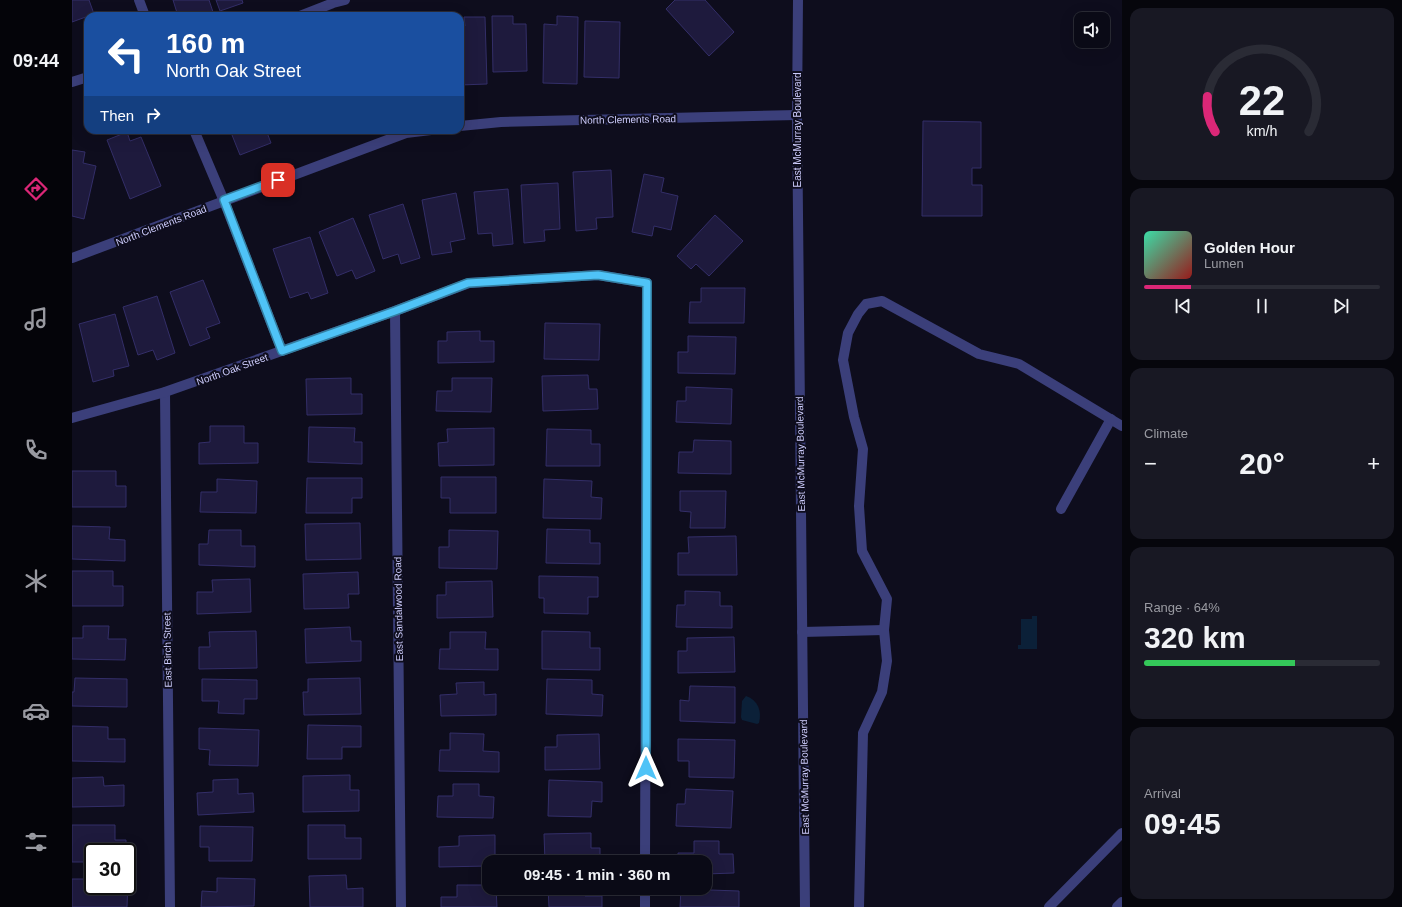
<!DOCTYPE html>
<html lang="en">
<head>
<meta charset="utf-8">
<style>
  :root { --surface:#0a0a16; --page:#181823; --text:#f1f3f6; --muted:#999aa1; --line:#2a2b35; --accent:#db2777 }
  body { margin:0; font-family:Arial,sans-serif; background:var(--page); color:var(--text); height:100vh; display:flex; flex-direction:column; font-size:15px; white-space:nowrap }
  * { box-sizing:border-box; margin:0 }
  p { font-size:13px; color:var(--muted) }
  .icon { flex:none; width:22px; height:22px; fill:none; stroke:currentColor; stroke-width:2; stroke-linecap:round; stroke-linejoin:round }
  .map { position:relative; flex:1; overflow:hidden }
  .sheet { display:flex; flex-direction:column; gap:8px; padding:8px; background:#06060c; width:280px }
  .sheet>* { flex:none }
  .banner { position:absolute; left:12px; top:12px; width:380px; height:122px; border-radius:12px; box-shadow:0 4px 16px #0002,0 0 0 1px var(--line); background:#1a4fa0; color:#fff; overflow:hidden }
  .buttons { position:absolute; left:1002px; top:12px; display:grid; gap:8px }
  .buttons a { display:grid; place-items:center; width:36px; height:36px; border-radius:8px; background:var(--surface); box-shadow:0 4px 16px #0002,0 0 0 1px var(--line); font-size:20px }
  .speed { position:absolute; left:12px; top:843px; display:flex; gap:8px; font-size:20px; font-weight:700; text-align:center }
  .speed>* { display:grid; place-content:center; width:52px; height:52px; border-radius:50%; background:var(--surface); box-shadow:0 4px 16px #0002,0 0 0 1px var(--line); line-height:1 }
  .speed .limit { border:2px solid #111; border-radius:6px; background:#fff; color:#111 }
  .pin { position:absolute; display:grid; place-items:center; width:34px; height:34px; color:#fff; margin:-17px; border-radius:8px; box-shadow:0 2px 6px #0006 }
  .me { position:absolute; width:44px; margin:-22px; rotate:0deg; stroke-linejoin:round; filter:drop-shadow(0 0 3px #0008) }
  .turn { display:flex; align-items:center; gap:14px; height:84px; padding:0 16px; font-size:18px }
  .turn .icon { width:52px; height:52px; stroke-width:2.5 }
  .turn b { display:block; font-size:28px; line-height:34px }
  .then { display:flex; align-items:center; height:38px; padding:0 16px; background:#0003; gap:8px; font-size:15px }
  .big { font-size:30px; font-weight:800; line-height:1.1 }
  .sheet .card { flex:1; display:flex; flex-direction:column; justify-content:center; gap:6px; min-width:0; padding:0 14px; border-radius:12px; background:var(--page) }
  .sheet .dial { align-items:center; gap:0 }
  .dial svg { height:104px; overflow:visible; fill:none; stroke:var(--line); stroke-width:7; stroke-linecap:round; text-anchor:middle }
  .dial text { fill:var(--text); stroke:none }
  .song { display:flex; align-items:center; gap:12px }
  .cover { width:48px; height:48px; border-radius:6px; background:linear-gradient(135deg,hsl(160 70% 55%),hsl(0 70% 35%)) }
  .played { height:4px; border-radius:2px; background:linear-gradient(90deg,var(--accent) 20%,var(--line) 20%) }
  .keys { display:flex; justify-content:space-around; direction:ltr }
  .heat { display:flex; justify-content:space-between; align-items:center; font-size:22px; direction:ltr }
  .charge { height:6px; border-radius:3px; background:linear-gradient(90deg,#34c759 64%,var(--line) 0) }
  .trip { position:absolute; left:410px; top:855px; width:230px; height:40px; border-radius:12px; background:var(--surface); box-shadow:0 4px 16px #0002,0 0 0 1px var(--line); font-weight:800; line-height:40px; text-align:center }
  main { display:flex; flex:1; min-height:0 }
  .tab-bar { display:flex; flex-direction:column; width:72px; justify-content:space-around; align-items:center; background:#040409; color:var(--muted) }
  .tab-bar .icon { width:28px; height:28px }
  .tab-bar .selected { color:var(--accent) }
  .tab-bar b { font-size:18px; color:var(--text) }
  .map>svg:first-child { display:block }
  .water { fill:#0b2038 }
  .building { fill:#1e1a3d; stroke:#332e68 }
  .lines { fill:none; stroke-linecap:round; stroke-linejoin:round }
  .service { stroke:#3b3f7a; stroke-width:10 }
  .minor { stroke:#3b3f7a; stroke-width:10 }
  .tertiary { stroke:#3b3f7a; stroke-width:10 }
  .route-casing { stroke:#337fa1; stroke-width:10 }
  .route { stroke:#4fc3f7; stroke-width:7 }
  .labels { text-anchor:middle; stroke-width:4; stroke-linejoin:round; paint-order:stroke }
  .street-label { font-size:10px; fill:#cdccfc; stroke:#0e0d1d }
</style>
</head>
<body>
<main>
<nav class="tab-bar">
<b>09:44</b>
<svg class="icon selected" aria-label="directions" viewBox="0 0 24 24"><path d="M12 3l9 9-9 9-9-9zM9 14v-3h6M13 9l2 2-2 2"/></svg>
<svg class="icon" aria-label="music" viewBox="0 0 24 24"><path d="M9 18V5l10-2v13"/><circle cx="6" cy="18" r="3"/><circle cx="16" cy="16" r="3"/></svg>
<svg class="icon" aria-label="phone" viewBox="0 0 24 24"><path d="M5 4h4l2 5-3 2q2 4 5 5l2-3 5 2v4C11 20 4 13 5 4z"/></svg>
<svg class="icon" aria-label="climate" viewBox="0 0 24 24"><path d="M12 3v18M4 7l16 10M4 17L20 7"/></svg>
<svg class="icon" aria-label="car" viewBox="0 0 24 24"><path d="M5 17H2v-5l4-1 3-4h7l3 4 3 1v5h-3M9 17h6M6 11h13"/><circle cx="7" cy="17" r="2"/><circle cx="17" cy="17" r="2"/></svg>
<svg class="icon" aria-label="filters" viewBox="0 0 24 24"><path d="M4 7h16M4 17h16"/><circle cx="9" cy="7" r="2"/><circle cx="15" cy="17" r="2"/></svg>
</nav>
<div class="map">
<svg width="1050" height="907" viewBox="0 0 1050 907">
  <rect width="100%" height="100%" fill="#0e0d1d"/>
  <!-- water -->
  <g class="water">
    <path d="M 960,616 L 965,616 L 965,649 L 946,649 L 946,645 L 949,645 L 949,619 L 960,619 Z"/>
    <path d="M 674,696 C 686,700 690,711 687,723 L 685,724 L 670,720 L 669,717 L 670,701 Z"/>
  </g>
  <!-- building -->
  <g class="building">
    <path d="M 0,0 L 17,0 L 22,14 L 0,22 Z"/>
    <path d="M 101,0 L 137,0 L 142,15 L 123,16 L 122,14 L 117,16 L 106,16 Z"/>
    <path d="M 144,0 L 170,0 L 171,3 L 148,11 Z"/>
    <path d="M 603,0 L 633,0 L 662,32 L 637,56 L 594,9 Z"/>
    <path d="M 420,16 L 441,16 L 441,24 L 454,24 L 455,71 L 421,72 Z"/>
    <path d="M 485,16 L 506,17 L 505,84 L 471,83 L 472,24 L 485,25 Z"/>
    <path d="M 392,17 L 413,17 L 415,84 L 388,85 L 388,26 L 393,26 Z"/>
    <path d="M 513,21 L 548,22 L 547,78 L 512,77 Z"/>
    <path d="M 851,121 L 909,122 L 909,168 L 900,168 L 900,185 L 910,185 L 910,216 L 850,216 Z"/>
    <path d="M 158,130 L 194,130 L 199,143 L 168,155 Z"/>
    <path d="M 55,132 L 58,141 L 69,137 L 89,186 L 58,199 L 35,140 Z"/>
    <path d="M 0,150 L 13,152 L 11,163 L 24,166 L 12,219 L 0,216 Z"/>
    <path d="M 539,170 L 541,217 L 524,218 L 525,229 L 504,231 L 501,172 Z"/>
    <path d="M 572,174 L 592,178 L 589,192 L 606,196 L 599,230 L 582,226 L 580,236 L 560,232 Z"/>
    <path d="M 486,183 L 488,229 L 472,230 L 473,241 L 452,243 L 449,185 Z"/>
    <path d="M 436,189 L 441,244 L 421,246 L 420,233 L 406,234 L 402,192 Z"/>
    <path d="M 384,193 L 393,239 L 378,242 L 380,252 L 360,255 L 350,200 Z"/>
    <path d="M 331,204 L 348,258 L 329,264 L 326,254 L 311,259 L 297,215 Z"/>
    <path d="M 643,215 L 671,241 L 637,276 L 624,264 L 619,269 L 605,256 Z"/>
    <path d="M 281,218 L 303,271 L 284,279 L 280,270 L 265,276 L 247,232 Z"/>
    <path d="M 238,237 L 256,293 L 239,299 L 236,292 L 218,298 L 201,249 Z"/>
    <path d="M 131,280 L 148,323 L 134,328 L 138,338 L 118,346 L 98,292 Z"/>
    <path d="M 629,288 L 673,288 L 672,323 L 617,323 L 618,302 L 629,302 Z"/>
    <path d="M 85,296 L 103,353 L 85,360 L 81,350 L 66,355 L 51,307 Z"/>
    <path d="M 43,314 L 57,366 L 41,370 L 42,376 L 21,382 L 7,324 Z"/>
    <path d="M 473,323 L 528,324 L 527,360 L 472,359 Z"/>
    <path d="M 408,331 L 408,341 L 422,341 L 422,362 L 366,363 L 366,341 L 375,341 L 375,332 Z"/>
    <path d="M 616,336 L 664,337 L 663,374 L 606,373 L 606,352 L 616,352 Z"/>
    <path d="M 516,375 L 517,389 L 525,389 L 526,409 L 471,411 L 470,376 Z"/>
    <path d="M 279,378 L 279,394 L 290,394 L 290,414 L 235,415 L 234,379 Z"/>
    <path d="M 380,378 L 420,378 L 419,412 L 364,411 L 365,391 L 380,391 Z"/>
    <path d="M 614,387 L 660,389 L 659,424 L 604,422 L 605,401 L 614,401 Z"/>
    <path d="M 138,426 L 172,426 L 172,443 L 186,443 L 186,463 L 127,464 L 127,443 L 138,442 Z"/>
    <path d="M 237,427 L 283,428 L 282,442 L 290,442 L 290,464 L 236,462 Z"/>
    <path d="M 422,428 L 422,465 L 367,466 L 366,443 L 376,442 L 375,429 Z"/>
    <path d="M 475,429 L 519,430 L 519,444 L 528,444 L 528,466 L 474,466 Z"/>
    <path d="M 622,440 L 659,441 L 659,474 L 606,473 L 607,452 L 621,452 Z"/>
    <path d="M 0,471 L 44,471 L 44,486 L 54,486 L 54,507 L 0,507 Z"/>
    <path d="M 369,477 L 424,477 L 424,513 L 378,513 L 378,498 L 369,498 Z"/>
    <path d="M 235,478 L 290,478 L 290,498 L 280,498 L 280,513 L 234,513 Z"/>
    <path d="M 145,479 L 185,481 L 184,513 L 128,512 L 129,492 L 145,492 Z"/>
    <path d="M 472,479 L 520,481 L 519,497 L 530,498 L 529,519 L 471,518 Z"/>
    <path d="M 608,491 L 654,491 L 653,528 L 618,528 L 619,512 L 608,511 Z"/>
    <path d="M 288,523 L 289,559 L 234,560 L 233,524 Z"/>
    <path d="M 0,526 L 38,527 L 37,539 L 53,540 L 53,561 L 0,559 Z"/>
    <path d="M 475,529 L 518,530 L 518,543 L 528,543 L 528,564 L 474,563 Z"/>
    <path d="M 137,530 L 169,530 L 169,546 L 183,546 L 183,567 L 127,565 L 127,544 L 136,544 Z"/>
    <path d="M 377,530 L 426,531 L 425,569 L 367,568 L 367,547 L 377,547 Z"/>
    <path d="M 664,536 L 665,575 L 606,575 L 606,553 L 617,553 L 616,537 Z"/>
    <path d="M 0,571 L 41,571 L 41,586 L 51,586 L 51,606 L 0,606 Z"/>
    <path d="M 286,572 L 287,594 L 276,594 L 277,608 L 232,609 L 231,574 Z"/>
    <path d="M 467,576 L 526,577 L 526,597 L 516,597 L 516,614 L 472,613 L 472,598 L 467,598 Z"/>
    <path d="M 178,579 L 179,612 L 125,614 L 125,592 L 141,592 L 140,580 Z"/>
    <path d="M 420,581 L 421,617 L 365,618 L 365,595 L 374,595 L 374,582 Z"/>
    <path d="M 613,591 L 648,592 L 648,606 L 660,606 L 660,628 L 604,627 L 605,605 L 613,605 Z"/>
    <path d="M 11,626 L 37,626 L 36,639 L 54,639 L 53,660 L 0,659 L 0,638 L 11,638 Z"/>
    <path d="M 278,627 L 279,641 L 289,641 L 289,661 L 234,663 L 233,629 Z"/>
    <path d="M 184,631 L 185,668 L 127,669 L 127,647 L 138,647 L 137,632 Z"/>
    <path d="M 470,631 L 518,632 L 518,648 L 528,648 L 528,670 L 470,669 Z"/>
    <path d="M 378,632 L 414,632 L 413,649 L 426,649 L 426,670 L 367,669 L 368,649 L 378,649 Z"/>
    <path d="M 662,637 L 663,672 L 606,673 L 606,651 L 615,651 L 615,638 Z"/>
    <path d="M 3,678 L 55,679 L 55,707 L 0,706 L 0,692 L 2,692 Z"/>
    <path d="M 288,678 L 289,714 L 232,715 L 231,692 L 236,692 L 236,679 Z"/>
    <path d="M 130,679 L 185,680 L 185,699 L 172,699 L 172,714 L 146,713 L 147,701 L 130,701 Z"/>
    <path d="M 475,679 L 520,680 L 520,694 L 531,695 L 530,716 L 474,714 Z"/>
    <path d="M 412,682 L 412,695 L 424,694 L 424,715 L 369,716 L 368,695 L 385,694 L 384,683 Z"/>
    <path d="M 618,686 L 663,687 L 663,723 L 608,721 L 608,700 L 617,701 Z"/>
    <path d="M 236,725 L 289,726 L 289,747 L 270,747 L 270,759 L 235,759 Z"/>
    <path d="M 0,726 L 36,727 L 36,739 L 53,739 L 53,762 L 0,761 Z"/>
    <path d="M 127,728 L 187,730 L 186,766 L 137,765 L 138,750 L 127,749 Z"/>
    <path d="M 378,733 L 412,734 L 411,751 L 427,752 L 427,772 L 367,771 L 368,750 L 378,750 Z"/>
    <path d="M 527,734 L 528,769 L 473,770 L 473,747 L 485,747 L 485,735 Z"/>
    <path d="M 606,739 L 663,740 L 662,778 L 617,777 L 617,761 L 606,761 Z"/>
    <path d="M 278,775 L 278,790 L 287,790 L 287,811 L 231,812 L 231,776 Z"/>
    <path d="M 31,777 L 32,786 L 52,785 L 52,806 L 0,807 L 0,778 Z"/>
    <path d="M 166,779 L 166,794 L 181,793 L 182,812 L 126,815 L 125,793 L 141,792 L 141,780 Z"/>
    <path d="M 477,780 L 530,782 L 530,802 L 520,801 L 519,817 L 476,816 Z"/>
    <path d="M 381,784 L 407,784 L 407,796 L 422,797 L 421,818 L 365,817 L 366,796 L 381,796 Z"/>
    <path d="M 614,789 L 661,791 L 659,828 L 604,826 L 605,804 L 613,804 Z"/>
    <path d="M 0,825 L 43,825 L 43,840 L 54,840 L 54,852 L 21,852 L 21,862 L 0,862 Z"/>
    <path d="M 236,825 L 273,825 L 273,838 L 289,838 L 289,859 L 236,859 Z"/>
    <path d="M 128,826 L 181,827 L 180,861 L 137,861 L 137,847 L 128,847 Z"/>
    <path d="M 519,833 L 519,848 L 528,848 L 528,862 L 473,862 L 472,834 Z"/>
    <path d="M 423,835 L 423,862 L 417,862 L 417,866 L 367,867 L 367,847 L 387,846 L 387,836 Z"/>
    <path d="M 622,841 L 647,841 L 647,854 L 661,854 L 662,873 L 633,874 L 633,862 L 606,862 L 606,853 L 622,853 Z"/>
    <path d="M 274,875 L 275,889 L 291,888 L 291,907 L 238,907 L 237,876 Z"/>
    <path d="M 145,878 L 183,879 L 182,906 L 129,907 L 130,891 L 145,892 Z"/>
    <path d="M 0,879 L 21,879 L 21,886 L 55,886 L 56,880 L 55,907 L 0,907 Z"/>
    <path d="M 385,885 L 417,885 L 417,888 L 424,888 L 425,907 L 369,907 L 369,897 L 385,897 Z"/>
    <path d="M 476,888 L 513,888 L 513,896 L 530,896 L 530,907 L 477,907 Z"/>
    <path d="M 609,889 L 667,891 L 667,907 L 608,907 Z"/>
  </g>
  <g class="lines">
    <!-- service -->
    <g class="service">
      <path d="M 989,509 L 1039,419"/>
      <path d="M 730,632 L 812,630"/>
      <path d="M 787,907 L 791,733 L 810,692 L 815,661 L 812,630 L 815,599 L 790,551 L 787,506 L 791,449 L 782,417 L 771,360 L 776,333 L 786,314 L 794,304 L 810,301 L 907,354 L 947,364 L 1050,426"/>
      <path d="M 977,907 L 1050,833"/>
      <path d="M 1045,907 L 1050,902"/>
    </g>
    <!-- minor -->
    <g class="minor">
      <path d="M 67,0 L 73,16"/>
      <path d="M 228,16 L 261,3 L 273,0"/>
      <path d="M 0,82 L 16,77"/>
      <path d="M 122,130 L 152,201 L 210,351"/>
      <path d="M 323,311 L 329,907"/>
      <path d="M 93,392 L 98,907"/>
      <path d="M 0,418 L 93,392 L 323,311 L 397,283 L 526,275 L 575,283 L 573,862"/>
      <path d="M 573,907 L 573,888"/>
    </g>
    <!-- tertiary -->
    <g class="tertiary">
      <path d="M 726,0 L 725,115 L 733,907"/>
      <path d="M 388,126 L 429,122 L 725,115"/>
      <path d="M 0,258 L 334,133 L 359,130"/>
    </g>
  </g>
  <g class="lines">
    <!-- route casing -->
    <g class="route-casing">
      <path id="route" d="M 206,180 L 152,200 L 210,351 L 323,311 L 396,283 L 526,275 L 575,283 L 574,768"/>
    </g>
    <!-- route -->
    <use href="#route" class="route"/>
  </g>
  <g class="labels">
    <!-- street labels -->
    <g class="street-label">
      <text transform="translate(556 119) rotate(-1)" y="4">North Clements Road</text>
      <text transform="translate(725 130) rotate(-90)" y="4">East McMurray Boulevard</text>
      <text transform="translate(89 225) rotate(-21)" y="4">North Clements Road</text>
      <text transform="translate(160 369) rotate(-20)" y="4">North Oak Street</text>
      <text transform="translate(728 454) rotate(-91)" y="4">East McMurray Boulevard</text>
      <text transform="translate(326 609) rotate(-91)" y="4">East Sandalwood Road</text>
      <text transform="translate(95 650) rotate(-91)" y="4">East Birch Street</text>
      <text transform="translate(732 777) rotate(-91)" y="4">East McMurray Boulevard</text>
    </g>
  </g>
</svg>
<div class="buttons">
<a><svg class="icon" aria-label="sound" viewBox="0 0 24 24"><path d="M4 9h4l5-4v14l-5-4H4zM17 9q2 3 0 6"/></svg></a>
</div>
<div class="speed"><div class="limit">30</div></div>
<div class="pin" style="left:206px;top:180px;background:#d93025"><svg class="icon" aria-label="arrive" viewBox="0 0 24 24"><path d="M6 21V4h12l-3 4 3 4H6"/></svg></div>
<svg class="me" style="left:574px;top:768px" viewBox="-20 -20 40 40"><path d="M0-17L14 15 0 8-14 15z" fill="#4fc3f7" stroke="#fff" stroke-width="4"/></svg>
<div class="trip">09:45 · 1 min · 360 m</div>
<div class="banner">
<div class="turn"><svg class="icon" aria-label="left" viewBox="0 0 24 24"><path d="M17 20v-9H6M10 6l-5 5 5 5"/></svg><div><b>160 m</b>North Oak Street</div></div>
<div class="then">Then<svg class="icon" aria-label="right" viewBox="0 0 24 24"><path d="M7 20v-9h11M14 6l5 5-5 5"/></svg></div>
</div>
</div>
<section class="sheet">
<div class="card dial"><svg viewBox="0 0 100 80">
<path d="M14 69A42 42 0 1 1 86 69"/>
<path d="M14 69A42 42 0 0 1 8 42" stroke="#db2777"/>
<text x="50" y="56" font-size="32" font-weight="700">22</text>
<text x="50" y="72" font-size="11">km/h</text>
</svg></div>
<div class="card">
<div class="song"><i class="cover"></i><div><b>Golden Hour</b><p>Lumen</p></div></div>
<div class="played"></div>
<div class="keys"><svg class="icon" aria-label="previous" viewBox="0 0 24 24"><path d="M18 5L8 12l10 7zM5 5v14"/></svg><svg class="icon" aria-label="pause" viewBox="0 0 24 24"><path d="M8 5v14M16 5v14"/></svg><svg class="icon" aria-label="next" viewBox="0 0 24 24"><path d="M6 5l10 7-10 7zM19 5v14"/></svg></div>
</div>
<div class="card"><p>Climate</p>
<div class="heat"><a>−</a><b class="big">20°</b><a>+</a></div>
</div>
<div class="card"><p>Range · 64%</p><b class="big">320 km</b><div class="charge"></div></div>
<div class="card"><p>Arrival</p><b class="big">09:45</b></div>
</section>
</main>
</body>
</html>
